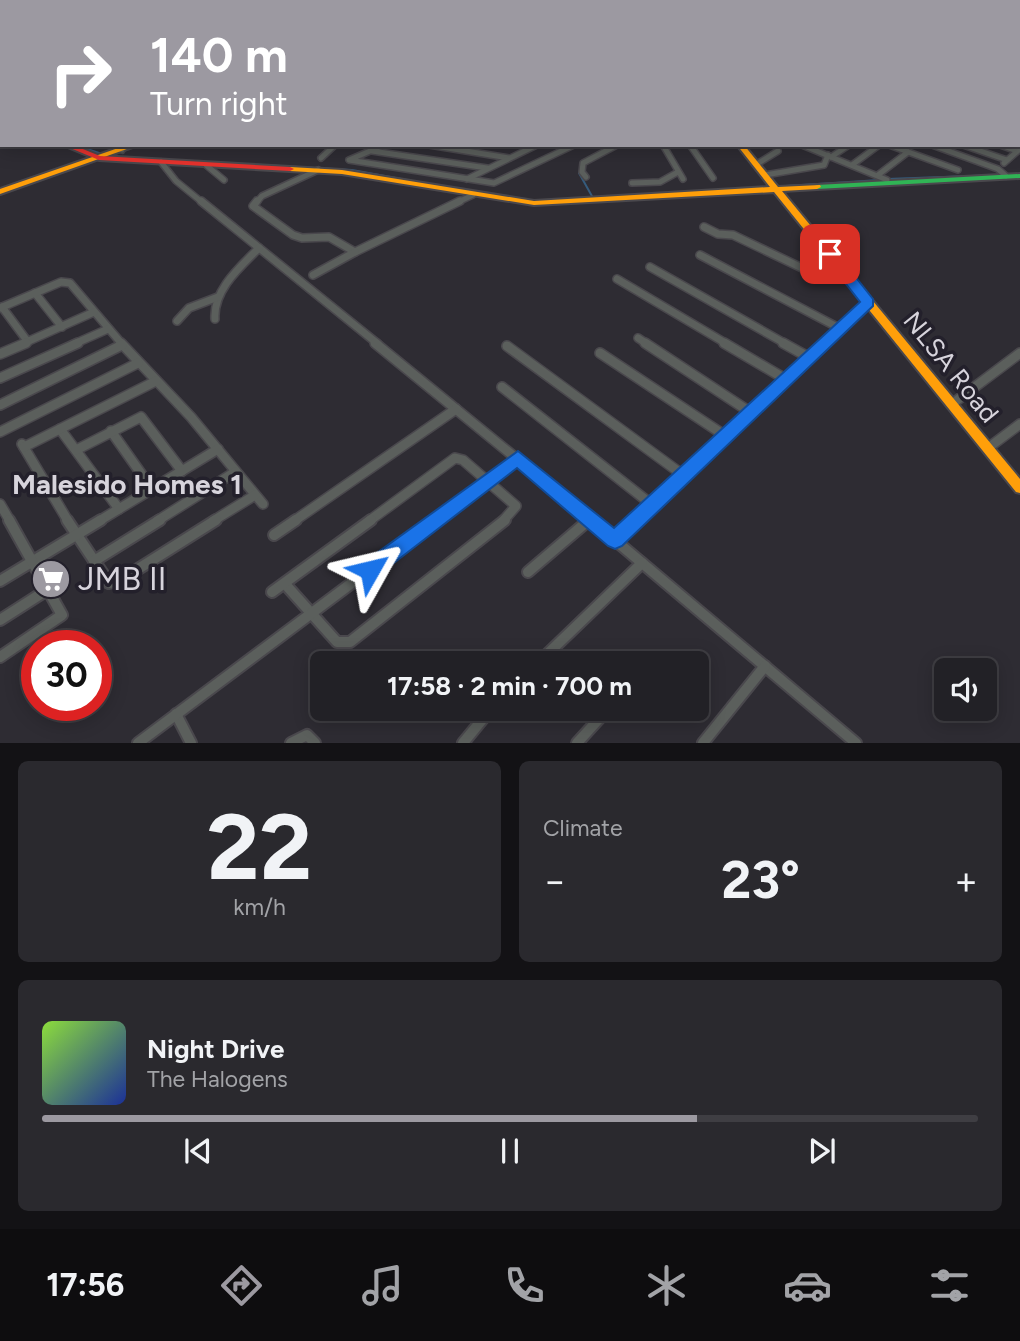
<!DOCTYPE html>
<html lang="en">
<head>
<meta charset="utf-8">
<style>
  :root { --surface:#222126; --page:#2a292e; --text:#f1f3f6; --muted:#a2a3a7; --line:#3f3e43; --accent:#9c99a1 }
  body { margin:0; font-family:Figtree,sans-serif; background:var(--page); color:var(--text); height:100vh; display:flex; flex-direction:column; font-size:26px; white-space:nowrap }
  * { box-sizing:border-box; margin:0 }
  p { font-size:23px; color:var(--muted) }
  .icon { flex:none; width:38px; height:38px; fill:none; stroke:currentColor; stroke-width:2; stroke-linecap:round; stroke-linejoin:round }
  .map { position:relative; height:743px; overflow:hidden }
  .drawer { display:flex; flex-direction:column; gap:18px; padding:18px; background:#131215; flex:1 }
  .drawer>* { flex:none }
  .guide { position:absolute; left:0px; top:0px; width:1020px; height:147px; box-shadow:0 4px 18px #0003,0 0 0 2px var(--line); background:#9c99a1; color:#fff; overflow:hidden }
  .tools { position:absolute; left:934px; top:658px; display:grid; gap:14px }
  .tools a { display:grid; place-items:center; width:63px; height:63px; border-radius:10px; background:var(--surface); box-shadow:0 4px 18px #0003,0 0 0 2px var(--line); font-size:35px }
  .speed { position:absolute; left:21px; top:630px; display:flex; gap:14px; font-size:35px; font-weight:700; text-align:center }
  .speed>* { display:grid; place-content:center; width:91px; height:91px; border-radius:50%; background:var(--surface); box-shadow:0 4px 18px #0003,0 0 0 2px var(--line); line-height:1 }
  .speed .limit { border:10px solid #d22; background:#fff; color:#111 }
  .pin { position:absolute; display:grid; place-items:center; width:60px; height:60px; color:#fff; margin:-30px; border-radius:14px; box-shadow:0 4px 10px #0006 }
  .me { position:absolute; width:77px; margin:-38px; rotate:53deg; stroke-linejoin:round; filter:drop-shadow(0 0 5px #0008) }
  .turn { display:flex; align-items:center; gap:24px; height:147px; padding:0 35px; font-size:32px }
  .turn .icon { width:91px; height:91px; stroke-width:2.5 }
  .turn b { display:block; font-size:49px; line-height:60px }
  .big { font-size:52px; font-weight:700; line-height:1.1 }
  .drawer .widget { flex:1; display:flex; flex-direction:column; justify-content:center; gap:10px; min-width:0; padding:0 24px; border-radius:10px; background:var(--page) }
  .drawer .dial { align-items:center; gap:0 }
  .dial b { font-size:91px; line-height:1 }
  .song { display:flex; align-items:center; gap:21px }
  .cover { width:84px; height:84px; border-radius:10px; background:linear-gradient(135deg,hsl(90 70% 55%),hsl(230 70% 35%)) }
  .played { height:7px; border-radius:4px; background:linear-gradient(90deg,var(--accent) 70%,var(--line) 70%) }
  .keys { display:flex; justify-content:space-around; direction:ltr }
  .heat { display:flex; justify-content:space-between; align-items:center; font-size:38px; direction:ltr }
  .drawer .tiles { flex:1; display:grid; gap:18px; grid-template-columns:1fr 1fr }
  .widget:last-child { grid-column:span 2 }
  .trip { position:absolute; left:310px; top:651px; width:399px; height:70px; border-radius:10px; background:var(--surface); box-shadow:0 4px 18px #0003,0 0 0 2px var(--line); font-weight:700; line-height:70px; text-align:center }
  .dock { display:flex; height:112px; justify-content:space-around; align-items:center; background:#0e0d0f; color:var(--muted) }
  .dock .icon { width:49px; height:49px }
  .dock .current { color:var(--accent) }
  .dock b { font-size:32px; color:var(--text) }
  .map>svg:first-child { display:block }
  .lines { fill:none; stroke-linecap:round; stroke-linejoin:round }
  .stream { stroke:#355b7c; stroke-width:2 }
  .street-far4-casing { stroke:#4a484d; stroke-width:6 }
  .street-far3-casing { stroke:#4a484d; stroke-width:8 }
  .street-far2-casing { stroke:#4a484d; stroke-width:10 }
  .street-far1-casing { stroke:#4a484d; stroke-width:12 }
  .street-casing { stroke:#4a484d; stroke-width:14 }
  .fast-casing { stroke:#4a484d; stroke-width:4 }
  .slow-casing { stroke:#4a484d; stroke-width:4 }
  .jam-casing { stroke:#4a484d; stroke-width:4 }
  .street-far4 { stroke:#5b5f5c; stroke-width:4.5 }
  .street-far3 { stroke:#5b5f5c; stroke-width:5 }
  .street-far2 { stroke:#5b5f5c; stroke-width:7 }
  .street-far1 { stroke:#5b5f5c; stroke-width:9 }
  .street { stroke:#5b5f5c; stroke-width:10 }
  .fast { fill:#30b455; fill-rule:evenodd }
  .slow { fill:#ff9f0a; fill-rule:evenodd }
  .jam { fill:#e5322d; fill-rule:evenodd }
  .route { fill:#1a73e8; stroke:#114b97; stroke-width:2 }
  .labels { text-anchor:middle; stroke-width:7; stroke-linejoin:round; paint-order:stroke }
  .street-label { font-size:26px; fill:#d7d4dc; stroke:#23202b }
  .neighbourhood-label { font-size:28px; font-weight:bold; fill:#d7d4dc; stroke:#23202b }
  .near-poi-label { font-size:32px; fill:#d7d4dc; stroke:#23202b; text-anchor:start }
</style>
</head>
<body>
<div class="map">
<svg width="1020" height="743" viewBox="0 0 1020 743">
  <rect width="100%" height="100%" fill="#2e2c33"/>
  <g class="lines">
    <!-- stream -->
    <g class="stream">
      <path d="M 75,145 L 102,154"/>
      <path d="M 226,163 L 352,170 L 445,187"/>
      <path d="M 579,173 L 593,198"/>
      <path d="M 887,179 L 999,175"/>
      <path d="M 642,195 L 880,180"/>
    </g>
    <!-- street-far4 casing -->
    <g class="street-far4-casing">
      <g id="street-far4">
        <path d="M 462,0 L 467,2"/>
        <path d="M 891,0 L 897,2"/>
        <path d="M 965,0 L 972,2"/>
        <path d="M 999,0 L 1007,2"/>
        <path d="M 205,2 L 211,0"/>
        <path d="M 228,2 L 230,0"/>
        <path d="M 240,2 L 246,0"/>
        <path d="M 282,2 L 289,0"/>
        <path d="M 476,2 L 482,0"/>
        <path d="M 498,2 L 504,0"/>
        <path d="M 521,2 L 526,0"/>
        <path d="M 956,2 L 959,0"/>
      </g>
    </g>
    <!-- street-far3 casing -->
    <g class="street-far3-casing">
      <g id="street-far3">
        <path d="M 109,145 L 122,150"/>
        <path d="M 384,145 L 349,160 L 494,183 L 574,145"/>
        <path d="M 429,145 L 509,158"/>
        <path d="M 663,145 L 683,179"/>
        <path d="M 690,145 L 713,178"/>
        <path d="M 802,145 L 887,180"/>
        <path d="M 889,145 L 958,170"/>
        <path d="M 932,145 L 998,169 L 1006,176"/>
        <path d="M 963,145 L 1007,160"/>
        <path d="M 1000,145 L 1017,151"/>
        <path d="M 372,151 L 487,168"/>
        <path d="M 831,157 L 849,145"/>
        <path d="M 321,158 L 335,145"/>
        <path d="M 161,162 L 176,181 L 203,203"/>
        <path d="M 1004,163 L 1020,149"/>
        <path d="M 757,164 L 778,151"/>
        <path d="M 206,165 L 224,180"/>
        <path d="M 852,165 L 879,145"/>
        <path d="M 765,175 L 824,165 L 828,155"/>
        <path d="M 878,175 L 908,152"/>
        <path d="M 586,177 L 582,172 L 583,163 L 617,145"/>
        <path d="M 467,179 L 537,145"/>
        <path d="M 632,183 L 660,182 L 678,172"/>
        <path d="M 256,203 L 262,196 L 318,170"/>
        <path d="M 456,203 L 473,195"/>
      </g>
    </g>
    <!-- street-far2 casing -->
    <g class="street-far2-casing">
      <g id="street-far2">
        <path d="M 201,201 L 378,344"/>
        <path d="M 257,201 L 253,206 L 293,235 L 302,238 L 329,237 L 355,252 L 460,201"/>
        <path d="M 704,227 L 718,234 L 733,235 L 823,278 L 847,276"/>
        <path d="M 700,255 L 841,329"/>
        <path d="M 650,267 L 786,344"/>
        <path d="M 313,275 L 355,252"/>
        <path d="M 617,279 L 727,344"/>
        <path d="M 35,293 L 62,327"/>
        <path d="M 2,307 L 28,342"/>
        <path d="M 0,308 L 61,282 L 70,283 L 122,344"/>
        <path d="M 215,319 C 213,290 240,267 259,248"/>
        <path d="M 177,321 L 189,308 L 218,297"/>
        <path d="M 638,338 L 647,344"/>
        <path d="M 22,344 L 94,312"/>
        <path d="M 74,344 L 108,329"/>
        <path d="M 824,344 L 868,303"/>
      </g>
    </g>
    <!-- street-far1 casing -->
    <g class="street-far1-casing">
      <g id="street-far1">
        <path d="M 121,343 L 191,417 L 263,504"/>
        <path d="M 375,343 L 593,521"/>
        <path d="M 645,343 L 750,412"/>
        <path d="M 724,343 L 787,380"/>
        <path d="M 783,343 L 810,358"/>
        <path d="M 507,346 L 683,475"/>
        <path d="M 600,353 L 724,435"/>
        <path d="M 0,354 L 26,343"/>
        <path d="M 0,378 L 78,343"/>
        <path d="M 502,387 L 651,504"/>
        <path d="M 952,404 L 1020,353"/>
        <path d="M 0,405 L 122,345"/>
        <path d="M 60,429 L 119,509"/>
        <path d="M 111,431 L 152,489"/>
        <path d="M 0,432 L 138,363"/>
        <path d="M 22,444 L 68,521"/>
        <path d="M 24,447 L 156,381"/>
        <path d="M 988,448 L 1020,424"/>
        <path d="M 76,450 L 141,417 L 182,471"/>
        <path d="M 0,504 L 10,521"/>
        <path d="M 99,521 L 218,449"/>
        <path d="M 157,521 L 235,472"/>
        <path d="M 213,521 L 255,495"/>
        <path d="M 294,521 L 456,409"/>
        <path d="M 369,521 L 455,458 L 463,460 L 516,506 L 503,521"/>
        <path d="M 434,521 L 518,458"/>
        <path d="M 587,521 L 590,519"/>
        <path d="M 635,521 L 826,343"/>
      </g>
    </g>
    <!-- street casing -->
    <g class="street-casing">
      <g id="street">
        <path d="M 67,520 L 109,583 L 119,581 L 216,520"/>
        <path d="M 591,520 L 856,743"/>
        <path d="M 274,535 L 296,520"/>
        <path d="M 615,540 L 637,520"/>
        <path d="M 94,561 L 160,520"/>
        <path d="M 528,572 L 589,520"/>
        <path d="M 0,581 L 101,520"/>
        <path d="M 285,584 L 337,642 L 350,642 L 505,520"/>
        <path d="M 272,592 L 371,520"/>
        <path d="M 0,620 L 47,590"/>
        <path d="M 0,657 L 62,615 L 9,520"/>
        <path d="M 538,663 L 642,563"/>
        <path d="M 176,714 L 191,743"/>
        <path d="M 138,743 L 436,520"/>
        <path d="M 291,743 L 307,735 L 315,743"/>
        <path d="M 463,743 L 491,709"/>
        <path d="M 577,743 L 608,709"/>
        <path d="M 703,743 L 765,666"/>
      </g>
    </g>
    <!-- fast casing -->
    <g class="fast-casing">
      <path id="fast" d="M 1020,174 L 1020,178 L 817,189 L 813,187 L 817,185 Z"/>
    </g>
    <!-- slow casing -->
    <g class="slow-casing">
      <g id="slow">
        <path d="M 551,0 L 559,0 L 549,2 Z"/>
        <path d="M 127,145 L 138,145 L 0,194 L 0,189 Z"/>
        <path d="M 737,145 L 744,145 L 778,187 L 820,185 L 821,187 L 817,189 L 782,191 L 1020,479 L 1020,493 L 1016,492 L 774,192 L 534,205 L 342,174 L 290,171 L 286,169 L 290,167 L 342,170 L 534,201 L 770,187 Z"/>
      </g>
    </g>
    <!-- jam casing -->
    <g class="jam-casing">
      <path id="jam" d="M 63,145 L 73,145 L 100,156 L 290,167 L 294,169 L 290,171 L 99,160 Z"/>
    </g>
    <!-- street-far4 -->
    <use href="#street-far4" class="street-far4"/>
    <!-- street-far3 -->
    <use href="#street-far3" class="street-far3"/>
    <!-- street-far2 -->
    <use href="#street-far2" class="street-far2"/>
    <!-- street-far1 -->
    <use href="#street-far1" class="street-far1"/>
    <!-- street -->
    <use href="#street" class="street"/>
    <!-- fast -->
    <use href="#fast" class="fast"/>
    <!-- slow -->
    <use href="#slow" class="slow"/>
    <!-- jam -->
    <use href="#jam" class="jam"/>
  </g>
  <!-- route -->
  <path class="route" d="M 825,251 L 835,251 L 873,299 L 873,306 L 622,546 L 615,549 L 608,546 L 517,468 L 377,576 L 370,579 L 363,576 L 360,570 L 363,563 L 518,451 L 614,528 L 860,302 L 825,257 Z"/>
  <!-- icons -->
  <defs>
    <g id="supermarket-disc" transform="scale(2.0125)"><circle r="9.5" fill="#9c99a1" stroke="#23202b"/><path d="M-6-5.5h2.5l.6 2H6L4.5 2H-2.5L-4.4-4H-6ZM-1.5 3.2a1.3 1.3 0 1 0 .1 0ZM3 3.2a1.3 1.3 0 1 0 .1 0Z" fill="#fff"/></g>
  </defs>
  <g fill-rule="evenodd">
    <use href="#supermarket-disc" x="51" y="579"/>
  </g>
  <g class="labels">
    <!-- street labels -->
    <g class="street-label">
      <text transform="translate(951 367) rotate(51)" y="9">NLSA Road</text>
    </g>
    <!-- neighbourhood labels -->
    <g class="neighbourhood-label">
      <text x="127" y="494">Malesido Homes 1</text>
    </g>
    <!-- near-poi labels -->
    <g class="near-poi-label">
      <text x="78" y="590">JMB II</text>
    </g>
  </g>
</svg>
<div class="tools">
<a><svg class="icon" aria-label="sound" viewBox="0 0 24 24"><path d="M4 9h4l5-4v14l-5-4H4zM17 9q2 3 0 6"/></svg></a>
</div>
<div class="speed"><div class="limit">30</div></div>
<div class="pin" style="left:830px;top:254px;background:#d93025"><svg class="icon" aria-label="arrive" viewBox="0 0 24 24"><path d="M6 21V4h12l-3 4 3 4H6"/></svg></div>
<svg class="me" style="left:370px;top:570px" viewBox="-20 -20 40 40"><path d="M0-17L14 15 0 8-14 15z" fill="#1a73e8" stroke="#fff" stroke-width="4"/></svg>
<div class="trip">17:58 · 2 min · 700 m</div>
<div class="guide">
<div class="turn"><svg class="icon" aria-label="right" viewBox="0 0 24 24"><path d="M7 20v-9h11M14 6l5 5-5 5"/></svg><div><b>140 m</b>Turn right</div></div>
</div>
</div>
<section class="drawer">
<div class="tiles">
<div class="widget dial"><b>22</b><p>km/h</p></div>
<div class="widget"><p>Climate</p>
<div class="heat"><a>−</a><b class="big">23°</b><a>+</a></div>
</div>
<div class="widget">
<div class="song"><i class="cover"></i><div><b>Night Drive</b><p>The Halogens</p></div></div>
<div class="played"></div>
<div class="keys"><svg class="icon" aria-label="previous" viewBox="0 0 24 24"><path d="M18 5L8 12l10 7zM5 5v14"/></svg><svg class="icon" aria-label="pause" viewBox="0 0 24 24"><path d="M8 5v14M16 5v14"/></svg><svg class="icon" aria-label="next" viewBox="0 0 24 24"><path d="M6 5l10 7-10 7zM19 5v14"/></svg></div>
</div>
</div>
</section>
<nav class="dock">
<b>17:56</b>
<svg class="icon current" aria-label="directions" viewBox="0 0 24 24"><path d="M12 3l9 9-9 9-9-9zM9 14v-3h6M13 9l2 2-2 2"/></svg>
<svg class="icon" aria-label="music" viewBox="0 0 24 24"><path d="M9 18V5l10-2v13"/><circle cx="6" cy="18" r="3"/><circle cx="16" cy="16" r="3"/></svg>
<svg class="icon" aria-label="phone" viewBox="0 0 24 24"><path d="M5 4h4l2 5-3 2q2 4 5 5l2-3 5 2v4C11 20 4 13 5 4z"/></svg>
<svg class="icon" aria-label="climate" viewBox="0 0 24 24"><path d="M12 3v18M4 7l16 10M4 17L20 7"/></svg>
<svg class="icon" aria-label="car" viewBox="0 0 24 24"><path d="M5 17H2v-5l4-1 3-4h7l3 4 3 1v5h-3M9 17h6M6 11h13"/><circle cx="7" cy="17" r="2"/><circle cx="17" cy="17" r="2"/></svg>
<svg class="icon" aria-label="filters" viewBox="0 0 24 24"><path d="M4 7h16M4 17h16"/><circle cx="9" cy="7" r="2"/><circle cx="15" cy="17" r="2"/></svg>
</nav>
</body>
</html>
